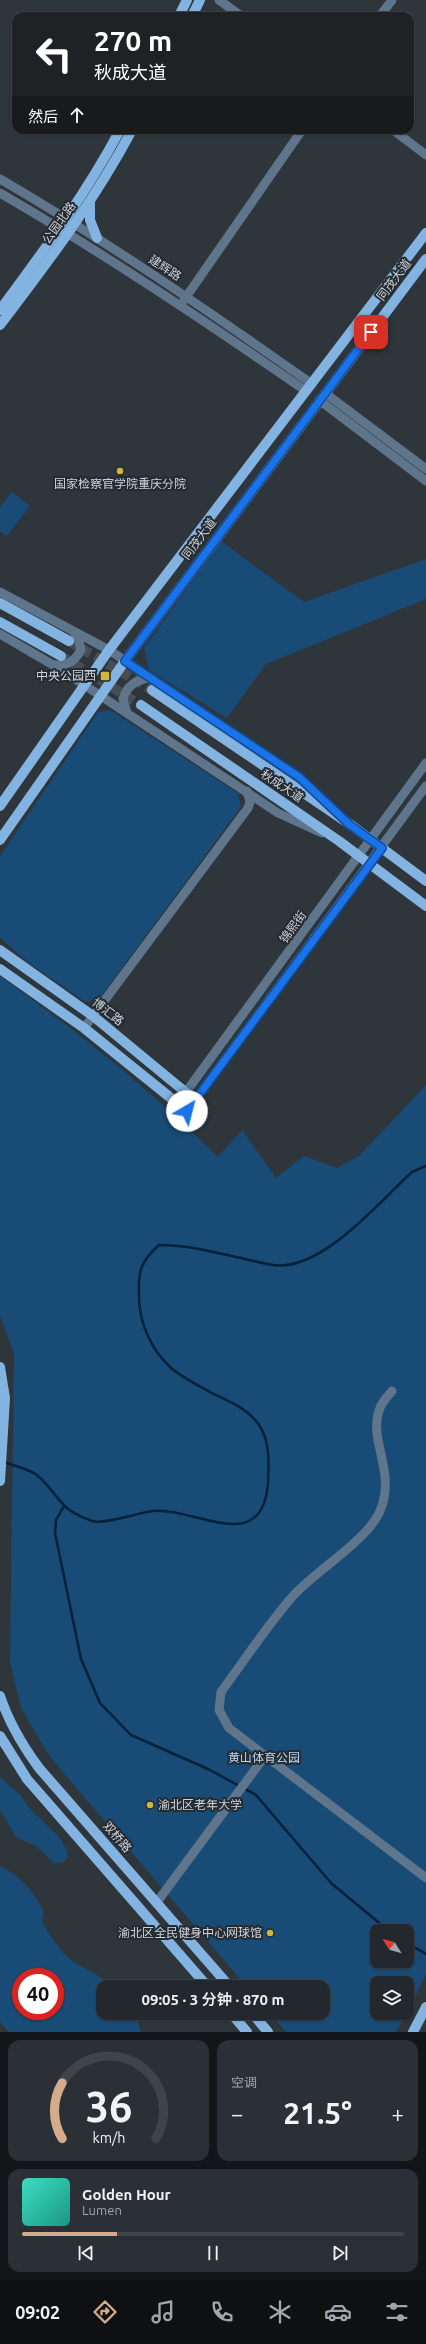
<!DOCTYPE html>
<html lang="zh">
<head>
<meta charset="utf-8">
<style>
  :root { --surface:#22282d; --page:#2a3035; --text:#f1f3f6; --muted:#a2a6aa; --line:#3f4449; --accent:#d6ab8b }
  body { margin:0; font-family:Ubuntu,"Noto Sans SC",sans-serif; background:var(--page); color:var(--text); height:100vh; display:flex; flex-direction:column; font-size:15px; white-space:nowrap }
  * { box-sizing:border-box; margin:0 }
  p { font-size:13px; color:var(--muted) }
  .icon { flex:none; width:22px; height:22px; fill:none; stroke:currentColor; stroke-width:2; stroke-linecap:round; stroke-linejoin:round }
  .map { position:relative; height:2032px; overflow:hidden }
  .sheet { display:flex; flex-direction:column; gap:8px; padding:8px; background:#131619; flex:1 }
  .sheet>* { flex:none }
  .guide { position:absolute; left:12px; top:12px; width:402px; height:122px; border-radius:12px; box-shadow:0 1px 3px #0004,0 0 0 1px var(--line); background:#202124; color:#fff; overflow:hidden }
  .needle { width:26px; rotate:307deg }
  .tools { position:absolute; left:370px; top:1924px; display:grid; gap:8px }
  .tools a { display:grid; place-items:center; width:44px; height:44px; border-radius:8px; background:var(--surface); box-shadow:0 1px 3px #0004,0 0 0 1px var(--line); font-size:20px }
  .speed { position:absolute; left:12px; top:1968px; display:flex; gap:8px; font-size:20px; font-weight:700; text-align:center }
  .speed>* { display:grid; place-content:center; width:52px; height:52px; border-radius:50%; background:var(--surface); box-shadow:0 1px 3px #0004,0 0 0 1px var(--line); line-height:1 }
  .speed .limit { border:6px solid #d22; background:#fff; color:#111 }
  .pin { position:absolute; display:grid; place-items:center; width:34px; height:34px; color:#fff; margin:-17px; border-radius:8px; box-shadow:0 2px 6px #0006 }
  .me { position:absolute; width:44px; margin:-22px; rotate:37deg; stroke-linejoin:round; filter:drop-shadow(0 0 3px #0008) }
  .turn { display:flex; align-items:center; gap:14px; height:84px; padding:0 16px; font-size:18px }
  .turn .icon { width:52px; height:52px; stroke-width:2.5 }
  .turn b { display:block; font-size:28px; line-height:34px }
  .then { display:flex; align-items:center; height:38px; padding:0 16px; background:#0003; gap:8px; font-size:15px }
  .big { font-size:30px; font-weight:600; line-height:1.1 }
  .sheet .tile { flex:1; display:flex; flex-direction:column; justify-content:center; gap:6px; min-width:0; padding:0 14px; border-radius:12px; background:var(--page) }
  .sheet .dial { align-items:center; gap:0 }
  .dial svg { height:104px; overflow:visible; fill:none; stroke:var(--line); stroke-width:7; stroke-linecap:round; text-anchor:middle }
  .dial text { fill:var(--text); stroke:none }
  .song { display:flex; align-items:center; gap:12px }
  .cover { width:48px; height:48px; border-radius:6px; background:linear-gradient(135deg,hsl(170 70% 55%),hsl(170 70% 35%)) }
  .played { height:4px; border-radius:2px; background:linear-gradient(90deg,var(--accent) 25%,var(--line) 25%) }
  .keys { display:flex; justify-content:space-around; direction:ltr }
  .heat { display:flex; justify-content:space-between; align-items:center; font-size:22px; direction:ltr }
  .sheet .tiles { flex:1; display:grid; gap:8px; grid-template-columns:1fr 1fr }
  .tile:last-child { grid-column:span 2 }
  .trip { position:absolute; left:96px; top:1980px; width:234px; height:40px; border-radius:12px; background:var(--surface); box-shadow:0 1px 3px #0004,0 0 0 1px var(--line); font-weight:600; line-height:40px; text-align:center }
  .dock { display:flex; height:64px; justify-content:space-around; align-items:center; background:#0e1012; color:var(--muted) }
  .dock .icon { width:28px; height:28px }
  .dock .current { color:var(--accent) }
  .dock b { font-size:18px; color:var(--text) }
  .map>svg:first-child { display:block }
  .green { fill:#184b75; fill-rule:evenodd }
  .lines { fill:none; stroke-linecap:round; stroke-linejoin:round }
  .stream { stroke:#03213a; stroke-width:2.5 }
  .major-tunnel { stroke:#464e54; stroke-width:10; stroke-dasharray:10 5; stroke-linecap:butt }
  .minor { stroke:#5e758b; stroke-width:9 }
  .major { stroke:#83b4e1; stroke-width:10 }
  .route-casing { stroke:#114b97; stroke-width:10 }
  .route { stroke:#1a73e8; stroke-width:7 }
  .poi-dot { fill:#d2b736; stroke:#242b32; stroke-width:1.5 }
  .labels { text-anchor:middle; stroke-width:4; stroke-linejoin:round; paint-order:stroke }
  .street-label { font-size:12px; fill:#d0d4d9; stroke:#242b32 }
  .poi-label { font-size:12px; fill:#d0d4d9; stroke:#242b32; text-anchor:end }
  .park-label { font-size:12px; fill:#bad8f4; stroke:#242b32 }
</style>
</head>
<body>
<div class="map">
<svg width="426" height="2032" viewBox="0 0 426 2032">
  <rect width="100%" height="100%" fill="#2e363c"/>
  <!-- green -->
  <g class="green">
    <path d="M 12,492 L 30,506 L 7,536 L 0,531 L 0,507 Z"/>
    <path d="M 221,541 L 304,602 L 426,559 L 426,599 L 266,664 L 227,718 L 149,670 L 144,648 Z"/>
    <path d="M 110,710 L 238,793 L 241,807 L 99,999 L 86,1002 L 33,966 L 0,938 L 0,856 L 98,712 Z"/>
    <path d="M 0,976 C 79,1033 149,1088 218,1157 L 242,1130 L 276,1178 L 304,1156 L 337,1168 L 359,1156 L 426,1085 L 426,1974 L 410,2007 L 396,2032 L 286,2032 L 269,2013 L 323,2013 L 323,1987 L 247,1987 L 50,1757 L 21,1708 L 10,1662 L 14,1353 L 0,1316 ZM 377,1931 L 407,1931 L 407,1961 L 377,1961 ZM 377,1983 L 407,1983 L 407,2013 L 377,2013 Z"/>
    <path d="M 0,1777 L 21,1796 L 30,1809 L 59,1837 L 67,1850 L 68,1857 L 62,1863 L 54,1863 L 36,1846 L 16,1837 L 12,1830 L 0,1810 Z"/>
    <path d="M 0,1866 C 19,1874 36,1894 44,1913 L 42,1921 C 51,1937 63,1958 81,1966 C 95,1974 99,1975 112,1987 L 103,1987 L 103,2013 L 131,2013 L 138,2022 L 141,2032 L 9,2032 L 0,2022 ZM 21,1977 L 55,1977 L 55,2011 L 21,2011 Z"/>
  </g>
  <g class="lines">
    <!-- stream -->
    <g class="stream">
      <path d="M 4,1462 C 14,1466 30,1469 38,1476 C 48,1484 54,1495 63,1504 C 68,1511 84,1518 92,1521 C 104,1525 140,1512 153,1511 C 196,1507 263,1558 268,1482 C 269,1463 270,1441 259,1425 C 248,1409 231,1402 214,1394 C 201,1387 179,1376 169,1366 C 151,1349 139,1322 139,1297 C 138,1271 140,1262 159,1245 C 198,1245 234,1258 273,1265 C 321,1272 378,1203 412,1172 L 426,1166"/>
      <path d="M 64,1506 L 56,1520 L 55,1533 L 81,1659 L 100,1703 L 131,1735 L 208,1769 L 256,1795 L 331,1883 L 389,1931"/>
      <path d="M 407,1943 L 426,1954"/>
    </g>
    <!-- major-tunnel -->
    <g class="major-tunnel">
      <path d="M 69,641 L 152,690"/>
      <path d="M 61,656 L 141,705"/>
    </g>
    <!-- minor -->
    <g class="minor">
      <path d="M 219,0 L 241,16"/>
      <path d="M 380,16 L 392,0"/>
      <path d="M 393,130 L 426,155"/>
      <path d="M 0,179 C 108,242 210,312 312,384"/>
      <path d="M 0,193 C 105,254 206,322 306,391"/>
      <path d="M 184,300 L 302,130"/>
      <path d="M 325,393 L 426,469"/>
      <path d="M 319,400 L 426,481"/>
      <path d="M 0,592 L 109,650 L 299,777 L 333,809"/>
      <path d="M 0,634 L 60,669 L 278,813 L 322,833"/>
      <path d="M 55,665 C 69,665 74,662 81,650 L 79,641 L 74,632"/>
      <path d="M 127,713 L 123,699 C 127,685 137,679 151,678"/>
      <path d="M 84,1028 L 248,808 L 250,802 L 247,791"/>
      <path d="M 178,1103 L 426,763"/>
      <path d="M 187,1111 L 426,786"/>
      <path d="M 392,1391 C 388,1396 382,1402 380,1408 C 367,1440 397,1471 380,1511 C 368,1540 314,1572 292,1597 C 266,1627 244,1661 221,1692 L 219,1710 L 229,1728 L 426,1878"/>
      <path d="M 157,1902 L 265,1756"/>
    </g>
    <!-- major -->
    <g class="major">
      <path d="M 179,16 L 187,0"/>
      <path d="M 192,16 L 200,0"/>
      <path d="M 90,201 L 90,220 L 97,238"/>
      <path d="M 0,310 C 43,252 86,194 120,130"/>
      <path d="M 0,325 C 48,262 95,200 132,130"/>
      <path d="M 0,603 L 69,641"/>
      <path d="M 0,622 L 61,656"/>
      <path d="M 152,690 L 351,825 L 426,881"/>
      <path d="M 141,705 L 339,841 L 426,906"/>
      <path d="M 0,806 L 109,650 L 426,233"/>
      <path d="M 0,840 L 125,661 L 426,259"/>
      <path d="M 0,950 L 93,1016 L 195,1100"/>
      <path d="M 0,969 L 84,1028 L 187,1111"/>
      <path d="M 0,1367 L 5,1398 L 0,1481"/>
      <path d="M 0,1696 C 9,1723 22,1745 39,1768 L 230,1987"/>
      <path d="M 0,1736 L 27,1779 L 208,1987"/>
      <path d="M 231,2013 L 247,2032"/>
      <path d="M 252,2013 L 268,2032"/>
      <path d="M 413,2032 L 426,2007"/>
    </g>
  </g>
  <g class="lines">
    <!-- route casing -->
    <g class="route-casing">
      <path id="route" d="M 187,1111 L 382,848 L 350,825 L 299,777 L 125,661 L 371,332"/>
    </g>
    <!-- route -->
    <use href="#route" class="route"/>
  </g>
  <!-- markers -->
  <g class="poi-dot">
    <circle cx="120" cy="471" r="4"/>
    <rect x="100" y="671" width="10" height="10" rx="2"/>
    <circle cx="150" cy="1805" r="4"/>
    <circle cx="270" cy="1933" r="4"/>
  </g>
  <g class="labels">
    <!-- street labels -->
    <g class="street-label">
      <text transform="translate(59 223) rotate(-55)" y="4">公园北路</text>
      <text transform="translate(165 268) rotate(33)" y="4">建辉路</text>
      <text transform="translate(394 280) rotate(-53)" y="4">同茂大道</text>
      <text transform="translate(199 539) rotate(-53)" y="4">同茂大道</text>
      <text transform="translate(282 786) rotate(34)" y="4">秋成大道</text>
      <text transform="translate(293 927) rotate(-54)" y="4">锦熙街</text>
      <text transform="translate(108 1012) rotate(38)" y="4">博汇路</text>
      <text transform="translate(117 1837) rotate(49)" y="4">双桥路</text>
    </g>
    <!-- poi labels -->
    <g class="poi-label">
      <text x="120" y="488" text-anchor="middle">国家检察官学院重庆分院</text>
      <text x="96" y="680">中央公园西</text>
      <text x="158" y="1809" text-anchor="start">渝北区老年大学</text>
      <text x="262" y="1937">渝北区全民健身中心网球馆</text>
    </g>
    <!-- park labels -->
    <g class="park-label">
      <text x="264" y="1762">黄山体育公园</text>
    </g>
  </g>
</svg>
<div class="tools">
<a><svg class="needle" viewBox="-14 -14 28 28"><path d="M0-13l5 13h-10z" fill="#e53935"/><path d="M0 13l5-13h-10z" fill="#a2a6aa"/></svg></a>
<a><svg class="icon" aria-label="layers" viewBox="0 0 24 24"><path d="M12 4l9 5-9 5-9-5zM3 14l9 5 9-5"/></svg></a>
</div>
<div class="speed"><div class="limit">40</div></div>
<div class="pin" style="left:371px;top:332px;background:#d93025"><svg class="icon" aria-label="arrive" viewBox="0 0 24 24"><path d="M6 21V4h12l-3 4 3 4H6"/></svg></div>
<svg class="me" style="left:187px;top:1111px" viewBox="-20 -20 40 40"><circle r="19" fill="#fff"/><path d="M0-13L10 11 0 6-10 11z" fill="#1a73e8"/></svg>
<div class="trip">09:05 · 3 分钟 · 870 m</div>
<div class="guide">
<div class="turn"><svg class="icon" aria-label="left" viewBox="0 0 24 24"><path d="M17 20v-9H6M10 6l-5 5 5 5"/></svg><div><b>270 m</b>秋成大道</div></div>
<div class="then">然后<svg class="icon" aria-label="ahead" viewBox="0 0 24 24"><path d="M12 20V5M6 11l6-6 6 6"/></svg></div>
</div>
</div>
<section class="sheet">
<div class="tiles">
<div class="tile dial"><svg viewBox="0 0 100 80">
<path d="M14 69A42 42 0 1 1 86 69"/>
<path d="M14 69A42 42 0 0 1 14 26" stroke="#d6ab8b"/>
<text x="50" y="56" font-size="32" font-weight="700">36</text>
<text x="50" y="72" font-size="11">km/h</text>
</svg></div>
<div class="tile"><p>空调</p>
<div class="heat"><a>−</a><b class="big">21.5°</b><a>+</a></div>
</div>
<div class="tile">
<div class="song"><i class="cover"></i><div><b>Golden Hour</b><p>Lumen</p></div></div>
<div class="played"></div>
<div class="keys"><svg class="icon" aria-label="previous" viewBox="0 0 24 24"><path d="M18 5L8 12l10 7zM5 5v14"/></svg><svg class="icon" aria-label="pause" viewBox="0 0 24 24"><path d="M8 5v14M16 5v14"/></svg><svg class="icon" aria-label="next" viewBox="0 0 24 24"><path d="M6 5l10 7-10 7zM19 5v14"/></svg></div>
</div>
</div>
</section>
<nav class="dock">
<b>09:02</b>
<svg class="icon current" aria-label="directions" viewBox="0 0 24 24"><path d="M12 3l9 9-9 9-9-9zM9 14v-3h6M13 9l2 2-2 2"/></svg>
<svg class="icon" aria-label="music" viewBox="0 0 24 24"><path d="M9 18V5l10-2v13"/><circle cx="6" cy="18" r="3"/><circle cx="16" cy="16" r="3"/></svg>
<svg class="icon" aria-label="phone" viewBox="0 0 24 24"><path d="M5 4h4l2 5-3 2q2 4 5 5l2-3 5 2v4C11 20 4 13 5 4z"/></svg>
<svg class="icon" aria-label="climate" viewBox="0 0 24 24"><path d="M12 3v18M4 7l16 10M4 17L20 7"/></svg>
<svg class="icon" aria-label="car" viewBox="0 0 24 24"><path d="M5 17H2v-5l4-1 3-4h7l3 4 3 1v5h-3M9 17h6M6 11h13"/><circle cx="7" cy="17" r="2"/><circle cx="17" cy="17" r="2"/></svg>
<svg class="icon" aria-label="filters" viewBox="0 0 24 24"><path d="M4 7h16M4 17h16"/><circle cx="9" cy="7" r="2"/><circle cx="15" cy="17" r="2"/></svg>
</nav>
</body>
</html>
